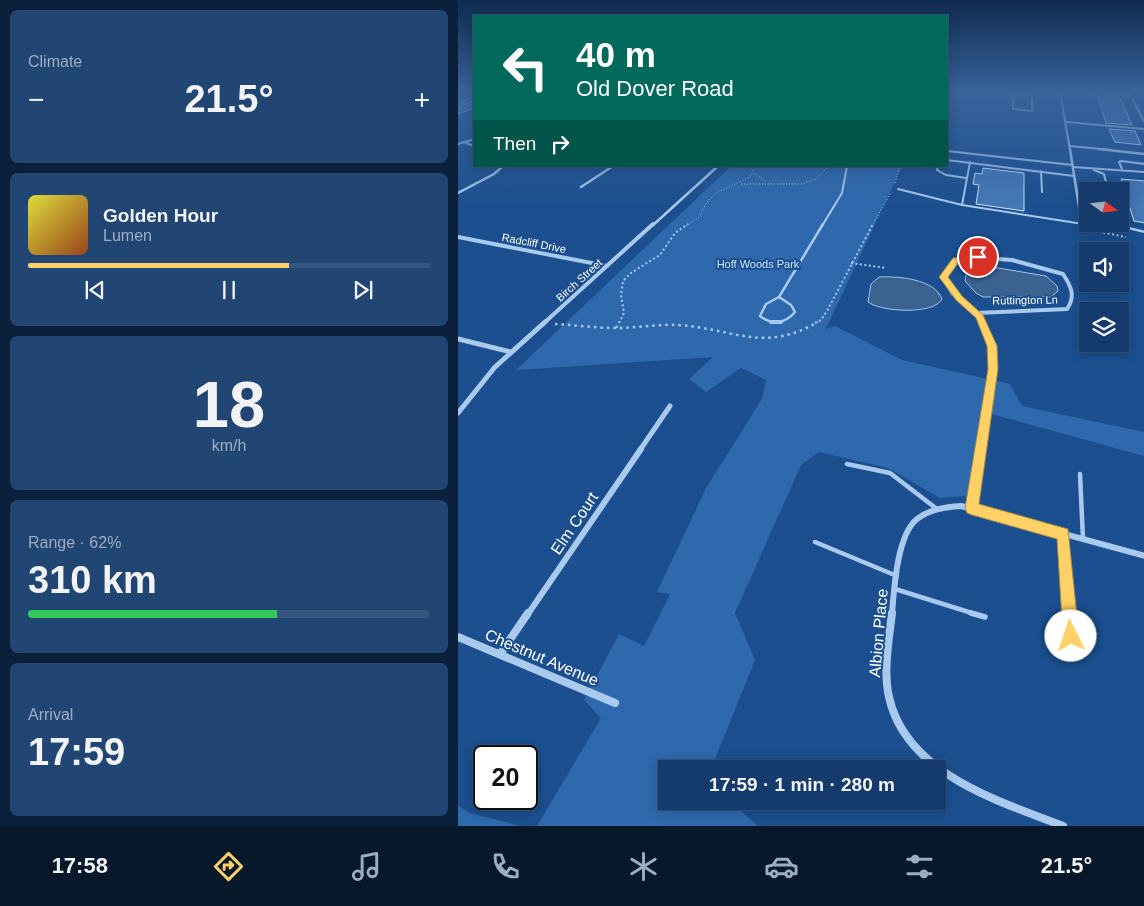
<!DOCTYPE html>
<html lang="en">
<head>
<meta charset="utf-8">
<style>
  :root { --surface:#143b6b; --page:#214673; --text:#f1f3f6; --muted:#9dadc1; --line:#33557e; --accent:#ffd166 }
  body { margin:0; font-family:Helvetica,sans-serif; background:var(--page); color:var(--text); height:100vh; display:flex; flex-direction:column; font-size:19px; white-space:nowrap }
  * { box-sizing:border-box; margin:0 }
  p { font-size:16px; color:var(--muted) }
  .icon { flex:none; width:28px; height:28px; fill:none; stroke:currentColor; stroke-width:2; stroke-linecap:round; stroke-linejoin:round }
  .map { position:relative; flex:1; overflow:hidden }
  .side { display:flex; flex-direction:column; gap:10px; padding:10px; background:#0b203b; width:458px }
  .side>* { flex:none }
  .guide { position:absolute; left:15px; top:15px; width:475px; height:152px; border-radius:0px; box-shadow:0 2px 12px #0003,0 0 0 1px var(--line); background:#00695c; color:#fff; overflow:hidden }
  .needle { width:32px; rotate:105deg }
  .controls { position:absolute; left:621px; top:182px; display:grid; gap:10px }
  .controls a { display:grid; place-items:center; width:50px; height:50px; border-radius:0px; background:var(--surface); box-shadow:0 2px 12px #0003,0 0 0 1px var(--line); font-size:25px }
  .speed { position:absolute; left:15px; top:745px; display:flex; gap:10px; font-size:25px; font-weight:700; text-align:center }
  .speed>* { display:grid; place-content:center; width:65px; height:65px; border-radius:50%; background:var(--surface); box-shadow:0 2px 12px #0003,0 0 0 1px var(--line); line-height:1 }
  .speed .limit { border:2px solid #111; border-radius:8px; background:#fff; color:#111 }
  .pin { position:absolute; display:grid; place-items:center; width:42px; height:42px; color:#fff; margin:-21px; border:2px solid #fff; border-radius:50%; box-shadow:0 1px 5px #0007 }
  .me { position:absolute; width:55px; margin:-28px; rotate:356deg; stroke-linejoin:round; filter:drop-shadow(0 0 4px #0008) }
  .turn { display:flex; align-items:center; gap:18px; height:105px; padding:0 20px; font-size:22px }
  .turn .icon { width:65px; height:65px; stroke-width:2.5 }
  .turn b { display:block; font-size:35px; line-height:42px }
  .then { display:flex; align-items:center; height:48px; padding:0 20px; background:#0003; gap:10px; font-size:19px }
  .big { font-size:38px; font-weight:800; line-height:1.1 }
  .side .card { flex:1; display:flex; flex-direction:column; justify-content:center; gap:8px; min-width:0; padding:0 18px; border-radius:8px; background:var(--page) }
  .side .dial { align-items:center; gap:0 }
  .dial b { font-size:65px; line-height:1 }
  .song { display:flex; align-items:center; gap:15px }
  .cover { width:60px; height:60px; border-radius:8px; background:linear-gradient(135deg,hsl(60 70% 55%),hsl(20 70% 35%)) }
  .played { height:5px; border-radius:2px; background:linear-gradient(90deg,var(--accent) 65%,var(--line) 65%) }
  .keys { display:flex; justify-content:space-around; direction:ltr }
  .heat { display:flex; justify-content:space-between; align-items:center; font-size:28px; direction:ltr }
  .charge { height:8px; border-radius:4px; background:linear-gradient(90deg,#34c759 62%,var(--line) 0) }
  .trip { position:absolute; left:200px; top:760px; width:288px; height:50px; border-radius:0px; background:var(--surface); box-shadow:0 2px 12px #0003,0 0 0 1px var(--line); font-weight:800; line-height:50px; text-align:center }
  .tabs { display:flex; height:80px; justify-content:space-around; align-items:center; background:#08182b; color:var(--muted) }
  .tabs .icon { width:35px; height:35px }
  .tabs .on { color:var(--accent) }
  .tabs b { font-size:22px; color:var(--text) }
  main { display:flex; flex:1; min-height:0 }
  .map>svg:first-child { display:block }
  .green { fill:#2e69ad }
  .water { fill:#3c6290; stroke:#9cc4f0 }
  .building { fill:#4478b7; stroke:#cfe3fa }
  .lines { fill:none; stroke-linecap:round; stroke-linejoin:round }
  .path-far2 { stroke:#a9c9ee; stroke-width:1; stroke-dasharray:1 2; stroke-linecap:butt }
  .path-far1 { stroke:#a9c9ee; stroke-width:2; stroke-dasharray:2 2.5; stroke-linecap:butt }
  .path { stroke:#a9c9ee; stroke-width:2.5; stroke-dasharray:2.5 4; stroke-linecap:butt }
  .service-far4 { stroke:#a9c9ee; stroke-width:2 }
  .service-far3 { stroke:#a9c9ee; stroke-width:2.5 }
  .service-far2 { stroke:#a9c9ee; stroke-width:4 }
  .service-far1 { stroke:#a9c9ee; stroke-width:4.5 }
  .service { stroke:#a9c9ee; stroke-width:5.5 }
  .minor-far5 { stroke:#a9c9ee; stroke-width:2 }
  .minor-far4 { stroke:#a9c9ee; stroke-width:2.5 }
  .minor-far3 { stroke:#a9c9ee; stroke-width:4 }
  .minor-far2 { stroke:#a9c9ee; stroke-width:5 }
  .minor-far1 { stroke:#a9c9ee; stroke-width:6 }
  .minor { stroke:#a9c9ee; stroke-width:8 }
  .route { fill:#ffd166; stroke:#a68842 }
  .labels { text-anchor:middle; stroke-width:4; stroke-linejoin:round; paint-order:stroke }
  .far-street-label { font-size:11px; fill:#fff; stroke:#1b4f8f }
  .far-park-label { font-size:11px; fill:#cfe3fa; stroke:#1b4f8f }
  .near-street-label { font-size:16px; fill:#fff; stroke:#1b4f8f }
</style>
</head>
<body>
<main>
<section class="side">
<div class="card"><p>Climate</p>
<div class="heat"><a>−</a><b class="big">21.5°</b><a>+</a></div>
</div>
<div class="card">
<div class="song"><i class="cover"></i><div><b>Golden Hour</b><p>Lumen</p></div></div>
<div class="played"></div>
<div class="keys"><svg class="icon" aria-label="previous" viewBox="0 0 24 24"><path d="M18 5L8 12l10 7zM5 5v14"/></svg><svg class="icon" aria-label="pause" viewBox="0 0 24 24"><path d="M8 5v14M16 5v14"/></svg><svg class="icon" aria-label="next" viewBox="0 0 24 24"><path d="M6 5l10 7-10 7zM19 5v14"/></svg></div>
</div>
<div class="card dial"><b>18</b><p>km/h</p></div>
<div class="card"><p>Range · 62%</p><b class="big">310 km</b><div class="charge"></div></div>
<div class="card"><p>Arrival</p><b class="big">17:59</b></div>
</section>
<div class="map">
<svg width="687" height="826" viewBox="0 0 687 826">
  <rect width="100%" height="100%" fill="#1b4f8f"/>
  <!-- green -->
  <g class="green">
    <path d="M 273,166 L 444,166 L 368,329 L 377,326 L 444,360 L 552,384 L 564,406 L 686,432 L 686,456 L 523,411 L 515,471 L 508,496 L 482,498 L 430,468 L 361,452 L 343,465 L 277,613 L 297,660 L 253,769 L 209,769 L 209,801 L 271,801 L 300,826 L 79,826 L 143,718 L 126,700 L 161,634 L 186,646 L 212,594 L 199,592 L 248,488 L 304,399 L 308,380 L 283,368 L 248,392 L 231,379 L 255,357 L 58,370 Z"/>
    <path d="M 0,806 L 12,813 L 63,826 L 0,826 Z"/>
  </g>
  <!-- water -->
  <g class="water">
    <path d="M 522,265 L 588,276 L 599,286 L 600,291 L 593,297 L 525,297 L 518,293 L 507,281 C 508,271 512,266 522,265 Z"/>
    <path d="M 421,277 C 440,276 477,279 484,299 C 476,315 423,312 410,302 L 413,284 Z"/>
  </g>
  <!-- building -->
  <g class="building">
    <path d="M 640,96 L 662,98 L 674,125 L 648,123 Z"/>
    <path d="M 16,100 L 16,108 L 0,114 L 0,107 Z"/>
    <path d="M 651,129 L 677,131 L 683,145 L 657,142 Z"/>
    <path d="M 525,168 L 566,173 L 566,211 L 518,204 L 521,185 L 515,184 L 517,173 L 524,174 Z"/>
    <path d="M 663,179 L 687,181 L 687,223 L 676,221 Z"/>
  </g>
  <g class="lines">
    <!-- path-far2 -->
    <g class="path-far2">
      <path d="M 296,173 L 307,181"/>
      <path d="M 437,183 L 442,166"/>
      <path d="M 283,184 L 344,184 L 358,179 L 371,166"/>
      <path d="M 228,226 L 241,217 L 249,202 L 258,193 L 292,177 L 297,166"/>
      <path d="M 414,226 L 433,192"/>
    </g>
    <!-- path-far1 -->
    <g class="path-far1">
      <path d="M 632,230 L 668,237"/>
      <path d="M 393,263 L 428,268"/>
      <path d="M 161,323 L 166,313 L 163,295 L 165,281 L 173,273 L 202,255 L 217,233 L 230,224"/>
      <path d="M 357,323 L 363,320 L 369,311 L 415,224"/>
    </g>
    <!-- path -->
    <g class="path">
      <path d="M 97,324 C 117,325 138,328 158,328 C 178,328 199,324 219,325 C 275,328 304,354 360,322"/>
      <path d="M 158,328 L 161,322"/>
    </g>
    <!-- service-far4 -->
    <g class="service-far4">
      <path d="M 616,92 L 673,96 L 687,123"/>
      <path d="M 556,93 L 574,93 L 574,111 L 555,109 Z"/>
      <path d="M 608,122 L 687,129"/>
      <path d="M 489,151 L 615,165"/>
      <path d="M 489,160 L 616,176"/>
      <path d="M 512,162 L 504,205 L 625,224"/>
      <path d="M 480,166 L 479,170 L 488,175 L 508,178"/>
      <path d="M 615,167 L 687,172"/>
      <path d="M 664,169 L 661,162 L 663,161 L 687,164"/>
      <path d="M 636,170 L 646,174 L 650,191"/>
      <path d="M 583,171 L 584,192"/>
      <path d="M 440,189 L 504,205"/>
      <path d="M 624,221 L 630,222"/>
      <path d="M 647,224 L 657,224"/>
      <path d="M 658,225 L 661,226"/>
      <path d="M 364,226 L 384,193 L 389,166"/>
    </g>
    <!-- service-far3 -->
    <g class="service-far3">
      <path d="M 658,225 L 687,232"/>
      <path d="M 321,297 L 333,305 L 337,312 C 327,324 314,325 302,316 L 308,304 Z"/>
      <path d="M 321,297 L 365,224"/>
    </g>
    <!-- service-far2 -->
    <path class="service-far2" d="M 313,322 L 323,322"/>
    <!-- service-far1 -->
    <g class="service-far1">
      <path d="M 389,464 L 432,473 L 479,509"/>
      <path d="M 622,474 L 625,539"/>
      <path d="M 606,534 L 611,614"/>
      <path d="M 357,542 L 439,576"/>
      <path d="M 437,589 L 517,614"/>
    </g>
    <!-- service -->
    <g class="service">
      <path d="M 513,613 L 527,617"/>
      <path d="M 611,613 L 613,636"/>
    </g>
    <!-- minor-far5 -->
    <g class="minor-far5">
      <path d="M 602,92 L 612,150"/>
      <path d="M 0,104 L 16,97"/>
      <path d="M 6,142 L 16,146"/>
      <path d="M 0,144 L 16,139"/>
      <path d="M 612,146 L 653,150"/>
    </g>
    <!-- minor-far4 -->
    <g class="minor-far4">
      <path d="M 612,149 L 624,226"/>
      <path d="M 641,149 L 687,154"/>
      <path d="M 123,187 L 155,166"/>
      <path d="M 0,193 L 36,174 L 45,166"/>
      <path d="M 194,226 L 260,166"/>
    </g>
    <!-- minor-far3 -->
    <g class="minor-far3">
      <path d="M 624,224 L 625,229"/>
      <path d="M 0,237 L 149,266"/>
      <path d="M 511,257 L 554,260 L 605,274 C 613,286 618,296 609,309 L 518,313 L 494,293 L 486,275 L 499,259 Z"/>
      <path d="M 518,313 L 526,323"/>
      <path d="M 86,323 L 195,224"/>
    </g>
    <!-- minor-far2 -->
    <g class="minor-far2">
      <path d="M 0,339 L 53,352"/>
      <path d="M 0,413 L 37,367 L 87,322"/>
      <path d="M 182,450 L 212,406"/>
      <path d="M 523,450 C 529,409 545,361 525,322"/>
    </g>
    <!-- minor-far1 -->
    <g class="minor-far1">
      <path d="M 514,509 L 523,449"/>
      <path d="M 70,614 L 183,449"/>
      <path d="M 434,614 C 436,589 439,535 459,519 C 472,509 488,507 503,506 L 687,556"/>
    </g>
    <!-- minor -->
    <g class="minor">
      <path d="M 434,613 C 431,639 425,671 431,697 C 448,774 541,801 605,826"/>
      <path d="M 0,637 L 157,703"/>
      <path d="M 42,654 L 70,613"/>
    </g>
  </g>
  <!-- sky -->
  <linearGradient id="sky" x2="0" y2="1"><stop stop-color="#0f2b4f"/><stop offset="0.44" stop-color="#39639b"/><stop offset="1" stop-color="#39639b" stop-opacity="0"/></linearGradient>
  <rect width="687" height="207" fill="url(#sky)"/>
  <!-- route -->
  <path class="route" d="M 520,255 L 524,257 L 523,259 L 501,262 L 490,277 L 504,296 L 525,315 L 539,346 L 540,369 L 521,504 L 610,529 L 621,636 L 619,642 L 613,644 L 607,642 L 605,636 L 599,539 L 514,515 L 509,513 L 507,508 L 530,369 L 529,346 L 518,318 L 498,300 L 481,277 L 495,258 Z"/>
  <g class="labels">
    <!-- far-street labels -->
    <g class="far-street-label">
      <text transform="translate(76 243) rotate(11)" y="4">Radcliff Drive</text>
      <text transform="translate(121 280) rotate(-42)" y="4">Birch Street</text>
      <text transform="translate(567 300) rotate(-1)" y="4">Ruttington Ln</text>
    </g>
    <!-- far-park labels -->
    <g class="far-park-label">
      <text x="300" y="268">Hoff Woods Park</text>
    </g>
    <!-- near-street labels -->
    <g class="near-street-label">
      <text transform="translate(116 523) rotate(-56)" y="6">Elm Court</text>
      <text transform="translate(420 633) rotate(-85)" y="6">Albion Place</text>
      <text transform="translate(84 657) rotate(23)" y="6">Chestnut Avenue</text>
    </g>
  </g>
</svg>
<div class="controls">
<a><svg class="needle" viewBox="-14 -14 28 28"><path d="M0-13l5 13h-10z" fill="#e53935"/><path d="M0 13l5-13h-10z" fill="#9dadc1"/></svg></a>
<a><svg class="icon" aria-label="sound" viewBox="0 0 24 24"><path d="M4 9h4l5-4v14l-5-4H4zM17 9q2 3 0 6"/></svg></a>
<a><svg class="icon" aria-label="layers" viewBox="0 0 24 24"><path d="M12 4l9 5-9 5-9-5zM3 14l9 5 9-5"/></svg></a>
</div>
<div class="speed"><div class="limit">20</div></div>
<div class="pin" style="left:520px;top:257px;background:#d93025"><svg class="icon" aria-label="arrive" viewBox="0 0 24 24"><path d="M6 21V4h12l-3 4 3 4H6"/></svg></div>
<svg class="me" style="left:613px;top:636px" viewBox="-20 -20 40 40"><circle r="19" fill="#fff"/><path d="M0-13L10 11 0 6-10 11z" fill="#ffd166"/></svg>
<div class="trip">17:59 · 1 min · 280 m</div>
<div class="guide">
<div class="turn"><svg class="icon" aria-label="left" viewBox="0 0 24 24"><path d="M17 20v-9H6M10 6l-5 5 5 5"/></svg><div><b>40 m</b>Old Dover Road</div></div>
<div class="then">Then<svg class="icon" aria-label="right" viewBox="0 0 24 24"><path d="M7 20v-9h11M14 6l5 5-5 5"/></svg></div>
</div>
</div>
</main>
<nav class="tabs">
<b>17:58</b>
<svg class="icon on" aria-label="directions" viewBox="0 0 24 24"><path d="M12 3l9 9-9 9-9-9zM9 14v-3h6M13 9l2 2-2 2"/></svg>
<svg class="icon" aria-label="music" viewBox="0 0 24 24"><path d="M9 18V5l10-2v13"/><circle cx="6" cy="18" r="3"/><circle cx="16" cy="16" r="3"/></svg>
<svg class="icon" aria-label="phone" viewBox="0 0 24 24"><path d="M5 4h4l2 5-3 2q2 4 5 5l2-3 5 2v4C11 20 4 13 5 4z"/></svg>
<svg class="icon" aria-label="climate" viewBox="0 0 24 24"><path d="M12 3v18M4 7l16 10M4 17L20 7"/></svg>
<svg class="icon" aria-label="car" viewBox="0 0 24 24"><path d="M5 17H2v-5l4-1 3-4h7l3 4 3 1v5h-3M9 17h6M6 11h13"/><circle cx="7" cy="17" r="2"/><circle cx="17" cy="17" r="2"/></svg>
<svg class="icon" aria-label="filters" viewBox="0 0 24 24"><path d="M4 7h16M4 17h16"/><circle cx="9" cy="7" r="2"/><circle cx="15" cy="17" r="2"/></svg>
<b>21.5°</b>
</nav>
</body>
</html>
